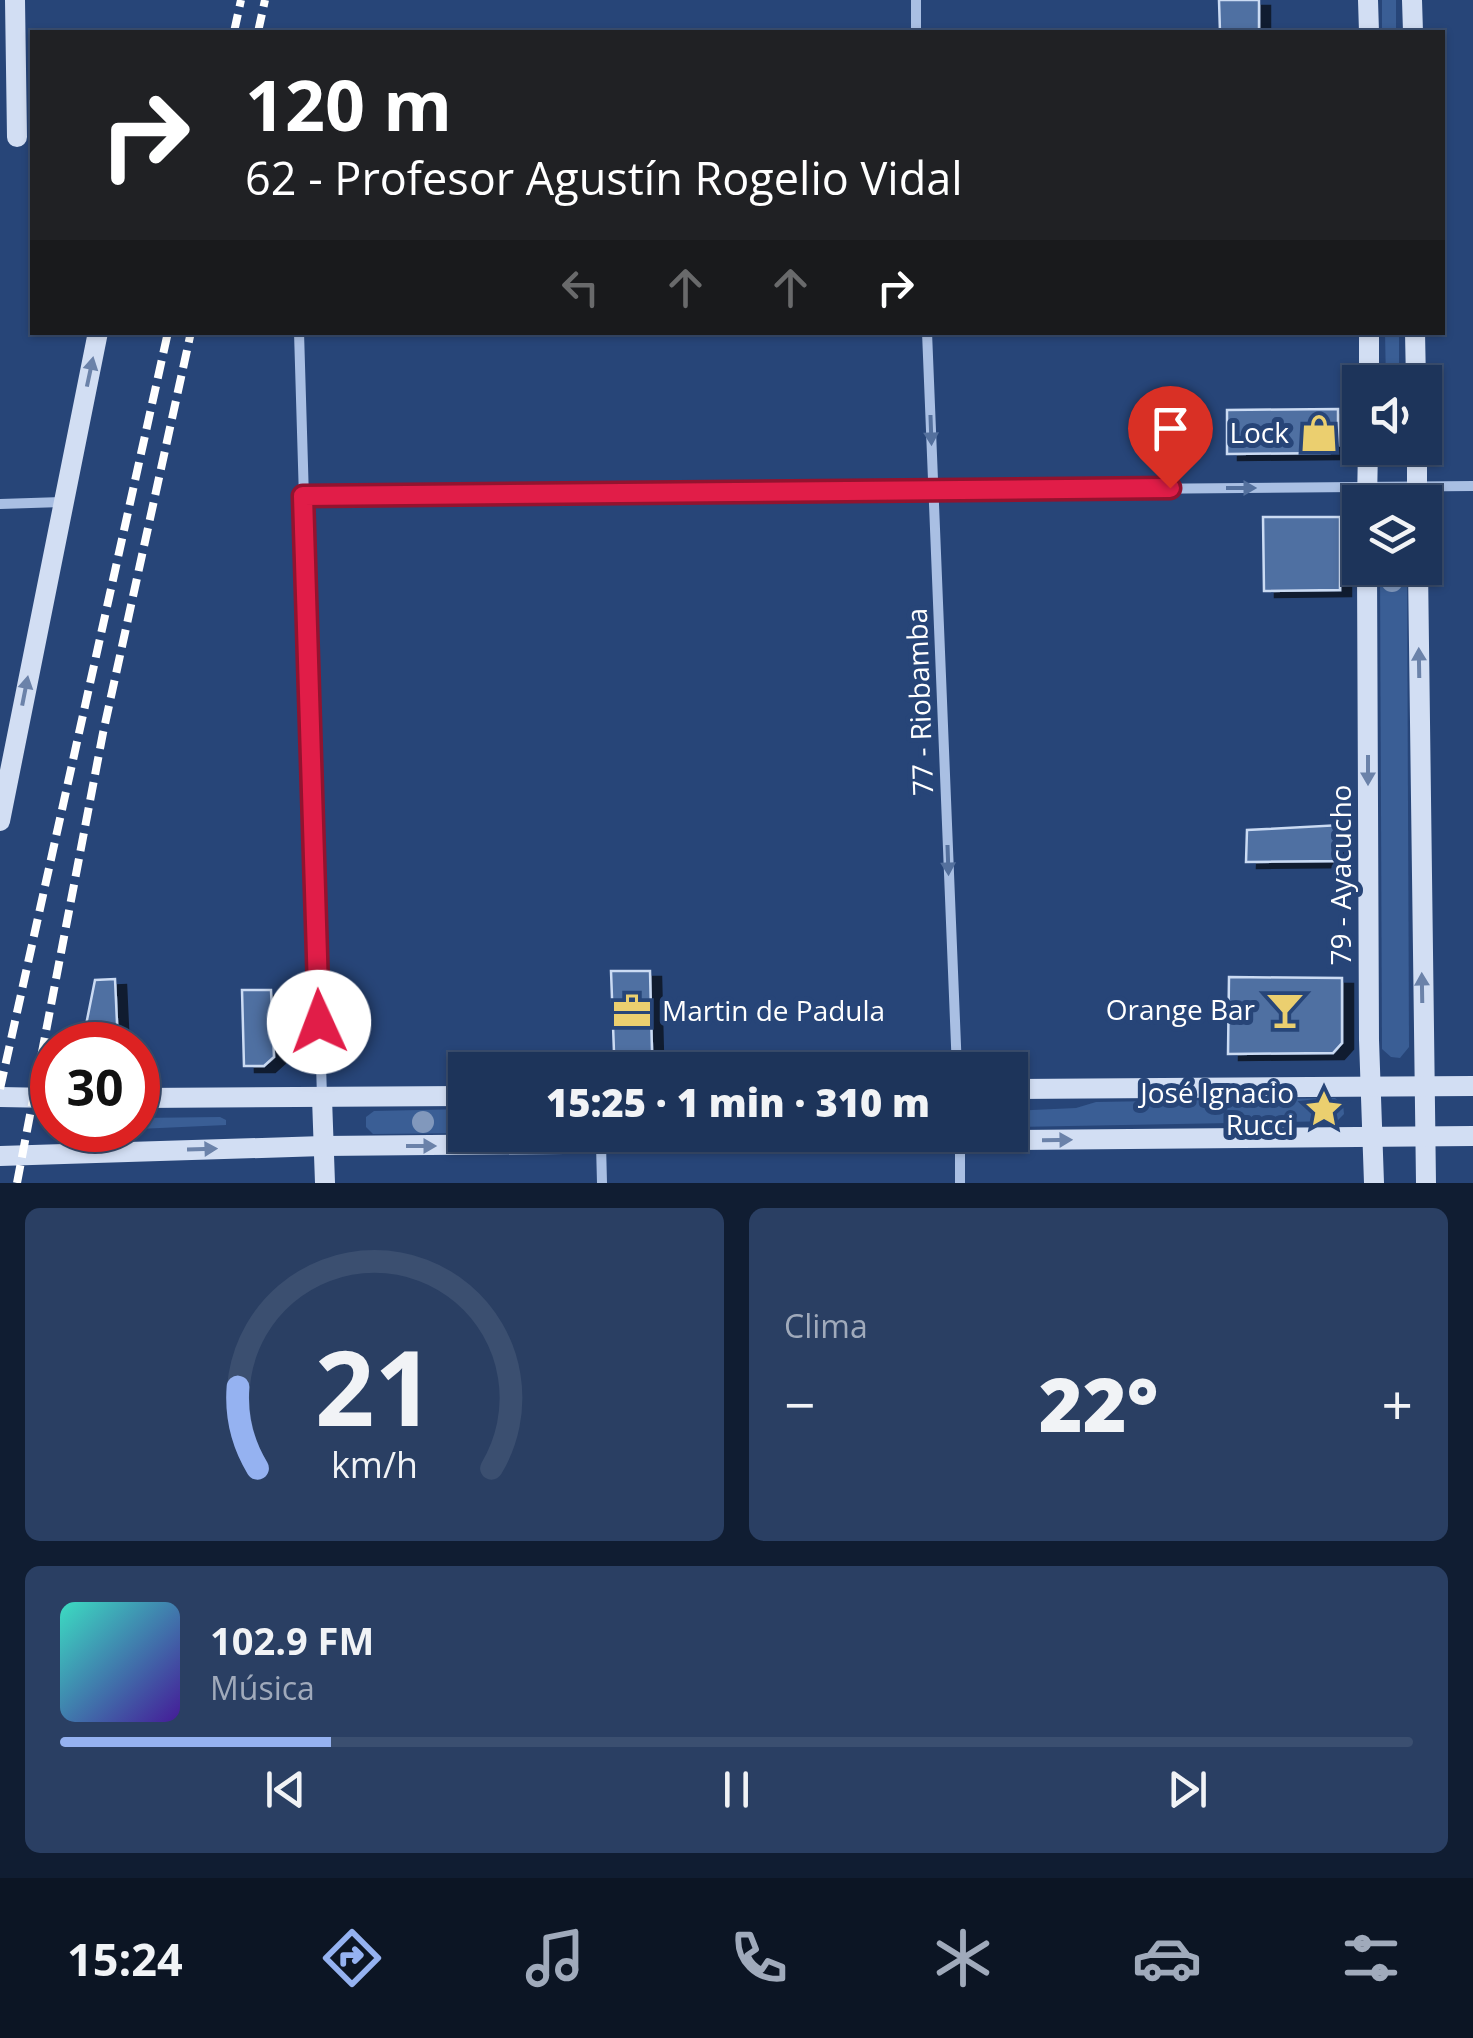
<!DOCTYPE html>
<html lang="es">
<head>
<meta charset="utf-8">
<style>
  :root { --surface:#1d345a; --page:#2a3f63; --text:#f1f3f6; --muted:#a0aabb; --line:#3b4f70; --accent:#95b2f1 }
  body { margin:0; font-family:"Open Sans",sans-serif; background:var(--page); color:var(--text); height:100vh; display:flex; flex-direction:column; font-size:38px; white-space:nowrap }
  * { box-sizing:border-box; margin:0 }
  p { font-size:32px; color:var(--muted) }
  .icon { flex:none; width:55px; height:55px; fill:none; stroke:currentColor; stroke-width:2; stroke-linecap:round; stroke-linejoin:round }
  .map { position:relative; height:1183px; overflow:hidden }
  .panel { display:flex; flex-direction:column; gap:25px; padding:25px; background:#101d32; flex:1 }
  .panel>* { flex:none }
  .hud { position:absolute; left:30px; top:30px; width:1415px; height:305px; border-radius:0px; box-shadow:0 2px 8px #0004,0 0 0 2px var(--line); background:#202124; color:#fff; overflow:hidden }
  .tools { position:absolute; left:1342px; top:365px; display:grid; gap:20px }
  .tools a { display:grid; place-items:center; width:100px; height:100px; border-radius:0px; background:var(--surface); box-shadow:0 2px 8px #0004,0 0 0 2px var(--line); font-size:50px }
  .speed { position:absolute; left:30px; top:1022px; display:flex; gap:20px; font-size:50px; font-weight:700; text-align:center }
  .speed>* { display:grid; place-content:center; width:130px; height:130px; border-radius:50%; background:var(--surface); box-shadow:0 2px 8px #0004,0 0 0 2px var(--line); line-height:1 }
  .speed .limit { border:15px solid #d22; background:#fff; color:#111 }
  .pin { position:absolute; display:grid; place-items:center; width:85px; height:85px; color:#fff; margin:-102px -42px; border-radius:50% 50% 50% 0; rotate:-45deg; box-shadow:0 0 10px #0007 }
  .pin .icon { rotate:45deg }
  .me { position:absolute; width:110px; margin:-55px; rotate:358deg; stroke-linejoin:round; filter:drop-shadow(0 0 8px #0008) }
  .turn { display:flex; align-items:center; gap:35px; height:210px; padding:0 50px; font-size:45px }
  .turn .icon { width:130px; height:130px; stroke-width:2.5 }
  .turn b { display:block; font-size:70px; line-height:85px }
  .lanes { display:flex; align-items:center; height:95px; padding:0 50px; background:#0003; justify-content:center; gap:50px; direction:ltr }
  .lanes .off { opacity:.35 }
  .big { font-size:75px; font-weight:800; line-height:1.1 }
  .panel .tile { flex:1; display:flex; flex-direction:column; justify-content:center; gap:15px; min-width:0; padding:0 35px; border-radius:15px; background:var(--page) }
  .panel .dial { align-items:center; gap:0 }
  .dial svg { height:260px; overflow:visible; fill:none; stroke:var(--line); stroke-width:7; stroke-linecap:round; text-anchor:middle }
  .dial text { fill:var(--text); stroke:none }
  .song { display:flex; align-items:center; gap:30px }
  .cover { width:120px; height:120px; border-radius:15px; background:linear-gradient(135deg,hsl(170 70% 55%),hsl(260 70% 35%)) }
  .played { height:10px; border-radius:5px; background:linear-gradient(90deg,var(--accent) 20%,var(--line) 20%) }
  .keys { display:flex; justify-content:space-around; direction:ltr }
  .heat { display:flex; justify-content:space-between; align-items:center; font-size:55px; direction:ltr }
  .panel .tiles { flex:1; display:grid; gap:25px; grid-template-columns:1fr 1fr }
  .tile:last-child { grid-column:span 2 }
  .trip { position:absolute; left:448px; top:1052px; width:580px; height:100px; border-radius:0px; background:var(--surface); box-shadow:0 2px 8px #0004,0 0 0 2px var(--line); font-weight:800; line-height:100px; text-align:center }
  .tabs { display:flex; height:160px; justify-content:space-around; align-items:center; background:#0c1524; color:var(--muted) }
  .tabs .icon { width:70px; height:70px }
  .tabs .selected { color:var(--accent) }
  .tabs b { font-size:45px; color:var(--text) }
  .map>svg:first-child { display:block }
  .green { fill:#3a5e95 }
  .building { fill:#4f6fa2; stroke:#cbdbf3; stroke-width:2.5; filter:url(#shadow) }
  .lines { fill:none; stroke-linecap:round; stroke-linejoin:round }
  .street { stroke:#a9bfe3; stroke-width:10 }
  .secondary { stroke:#d2def3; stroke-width:20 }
  .rail { stroke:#fff; stroke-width:8; stroke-dasharray:18 8; stroke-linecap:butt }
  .tree { fill:#8198bc }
  .oneway { fill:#6b82a9 }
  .oneway2 { fill:#54709d }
  .route-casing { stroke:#92132f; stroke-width:25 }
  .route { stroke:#e11d48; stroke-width:18 }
  .labels { text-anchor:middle; stroke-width:10; stroke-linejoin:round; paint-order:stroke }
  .poi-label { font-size:28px; fill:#fff; stroke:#274578; text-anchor:end }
  .street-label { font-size:28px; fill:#fff; stroke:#274578 }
</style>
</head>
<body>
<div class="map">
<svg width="1473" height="1183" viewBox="0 0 1473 1183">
  <defs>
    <filter id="shadow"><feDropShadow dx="11" dy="6" stdDeviation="0" flood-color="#0009"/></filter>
  </defs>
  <rect width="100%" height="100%" fill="#274578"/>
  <!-- green -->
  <g class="green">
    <rect x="1382" y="0" width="14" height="32"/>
    <path d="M 1385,333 L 1399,333 L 1399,382 L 1386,382 Z"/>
    <path d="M 1380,568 L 1407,568 L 1409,1047 L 1400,1058 L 1391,1057 L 1382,1049 Z"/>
    <path d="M 1335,1098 L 1343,1104 L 1344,1114 L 1337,1121 L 1010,1127 L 1010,1111 L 1076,1108 L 1096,1102 Z"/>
    <path d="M 465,1109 L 465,1133 L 373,1134 L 366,1127 L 366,1117 L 374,1111 Z"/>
    <path d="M 220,1117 L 226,1120 L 226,1125 L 138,1129 L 138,1118 Z"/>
  </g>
  <!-- building -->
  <g class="building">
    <path d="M 1219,0 L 1259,0 L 1259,32 L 1220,32 Z"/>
    <path d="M 1338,409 L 1338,446 L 1330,453 L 1227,454 L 1227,410 Z"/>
    <path d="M 1263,517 L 1340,517 L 1340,590 L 1264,591 Z"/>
    <path d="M 1341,825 L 1341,861 L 1246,862 L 1247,830 Z"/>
    <path d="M 611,971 L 650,971 L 652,1052 L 614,1052 Z"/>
    <path d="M 1229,977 L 1342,978 L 1342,1043 L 1333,1053 L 1228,1054 Z"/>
    <path d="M 115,979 L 118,1045 L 82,1045 L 95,980 Z"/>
    <path d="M 242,990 L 271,990 L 274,1057 L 264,1066 L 244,1066 Z"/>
  </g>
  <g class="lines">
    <!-- street -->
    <g class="street">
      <path d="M 916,0 L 916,32"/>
      <path d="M 299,332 L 322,1097"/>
      <path d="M 927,332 L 957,1070"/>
      <path d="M 303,496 L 1473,486"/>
      <path d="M 0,504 L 62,502"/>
      <path d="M 960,1141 L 960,1183"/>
      <path d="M 601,1144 L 602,1183"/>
    </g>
    <!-- secondary -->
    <g class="secondary">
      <path d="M 15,0 L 17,137"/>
      <path d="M 1368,0 L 1369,32"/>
      <path d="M 1412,0 L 1413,32"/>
      <path d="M 1415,332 L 1416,382"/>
      <path d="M 1369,382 L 1369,332"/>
      <path d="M 1417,448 L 1417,502"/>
      <path d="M 1367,502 L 1368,448"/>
      <path d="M 1367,568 L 1369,1040 L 1374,1183"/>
      <path d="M 1418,568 L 1426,1183"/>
      <path d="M 0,821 L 98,332"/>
      <path d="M 1010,1089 L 1473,1086"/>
      <path d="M 0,1097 L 52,1098"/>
      <path d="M 138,1098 L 465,1096"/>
      <path d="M 322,1098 L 325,1183"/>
      <path d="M 0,1156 L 323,1146 L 1473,1136"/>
    </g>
    <!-- rail -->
    <g class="rail">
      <path d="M 234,32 L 241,0"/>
      <path d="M 258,32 L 265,0"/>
      <path d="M 0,1089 L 168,332"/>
      <path d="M 17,1183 L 103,733 L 191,332"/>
    </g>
  </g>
  <!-- trees -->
  <g class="tree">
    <circle cx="1392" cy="581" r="11"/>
    <circle cx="423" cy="1122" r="11"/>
  </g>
  <!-- one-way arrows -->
  <defs><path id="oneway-solid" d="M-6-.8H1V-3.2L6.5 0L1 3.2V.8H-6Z" transform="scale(2.5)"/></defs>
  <g class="oneway">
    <use href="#oneway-solid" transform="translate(90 372) rotate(-78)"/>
    <use href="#oneway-solid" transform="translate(1419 663) rotate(-91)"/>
    <use href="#oneway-solid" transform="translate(25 691) rotate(-79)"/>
    <use href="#oneway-solid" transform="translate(1368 770) rotate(90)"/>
    <use href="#oneway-solid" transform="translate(1422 988) rotate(-91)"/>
    <use href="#oneway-solid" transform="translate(1057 1140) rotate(-1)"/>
    <use href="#oneway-solid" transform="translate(421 1146)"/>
    <use href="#oneway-solid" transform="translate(202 1149) rotate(-2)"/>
  </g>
  <g class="oneway2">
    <use href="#oneway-solid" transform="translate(931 430) rotate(88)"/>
    <use href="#oneway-solid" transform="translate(1241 488)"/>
    <use href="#oneway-solid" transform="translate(948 860) rotate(88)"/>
  </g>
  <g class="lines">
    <!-- route casing -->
    <g class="route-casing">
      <path id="route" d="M 319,1022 L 303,496 L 1170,488"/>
    </g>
    <!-- route -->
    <use href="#route" class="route"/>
  </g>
  <!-- icons -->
  <defs>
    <g id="shop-bare" transform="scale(3)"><path d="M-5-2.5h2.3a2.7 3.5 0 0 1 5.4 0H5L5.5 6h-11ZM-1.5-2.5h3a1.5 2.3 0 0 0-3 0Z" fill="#ebcf6f" stroke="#274578" stroke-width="2.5" paint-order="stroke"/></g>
    <g id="bar-bare" transform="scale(3)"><path d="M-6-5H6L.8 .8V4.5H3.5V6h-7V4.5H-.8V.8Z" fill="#ebcf6f" stroke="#274578" stroke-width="2.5" paint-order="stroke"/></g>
    <g id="office-bare" transform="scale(3)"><path d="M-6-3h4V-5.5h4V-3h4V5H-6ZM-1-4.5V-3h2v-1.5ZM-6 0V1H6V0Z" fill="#ebcf6f" stroke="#274578" stroke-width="2.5" paint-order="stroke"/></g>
    <g id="sight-bare" transform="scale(3)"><path d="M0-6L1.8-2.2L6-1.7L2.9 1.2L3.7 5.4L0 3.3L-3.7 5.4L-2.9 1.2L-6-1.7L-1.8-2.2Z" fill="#ebcf6f" stroke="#274578" stroke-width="2.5" paint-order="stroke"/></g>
  </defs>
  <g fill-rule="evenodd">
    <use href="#shop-bare" x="1319" y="433"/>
    <use href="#bar-bare" x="1285" y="1010"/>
    <use href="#office-bare" x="632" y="1011"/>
    <use href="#sight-bare" x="1324" y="1109"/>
  </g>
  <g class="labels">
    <!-- poi labels -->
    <g class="poi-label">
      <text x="1289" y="443">Lock</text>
      <text x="1255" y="1020">Orange Bar</text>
      <text x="662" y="1021" text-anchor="start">Martin de Padula</text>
      <text x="1294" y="1103">José Ignacio<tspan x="1294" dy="32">Rucci</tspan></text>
    </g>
    <!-- street labels -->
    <g class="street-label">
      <text transform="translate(920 702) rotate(-92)" y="10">77 - Riobamba</text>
      <text transform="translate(1341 875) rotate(-90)" y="10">79 - Ayacucho</text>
    </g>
  </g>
</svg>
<div class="tools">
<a><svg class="icon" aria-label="sound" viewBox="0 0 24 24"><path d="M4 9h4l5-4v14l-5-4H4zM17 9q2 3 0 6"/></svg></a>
<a><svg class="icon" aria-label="layers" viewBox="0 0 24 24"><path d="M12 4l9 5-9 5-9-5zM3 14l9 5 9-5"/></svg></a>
</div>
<div class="speed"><div class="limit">30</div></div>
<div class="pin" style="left:1170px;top:488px;background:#d93025"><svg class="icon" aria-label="arrive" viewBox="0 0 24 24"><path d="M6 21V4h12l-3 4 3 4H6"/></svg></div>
<svg class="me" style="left:319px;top:1022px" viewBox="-20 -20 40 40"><circle r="19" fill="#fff"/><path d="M0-13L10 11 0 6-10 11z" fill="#e11d48"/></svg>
<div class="trip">15:25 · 1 min · 310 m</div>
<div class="hud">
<div class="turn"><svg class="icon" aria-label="right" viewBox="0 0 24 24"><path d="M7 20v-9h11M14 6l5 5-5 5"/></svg><div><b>120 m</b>62 - Profesor Agustín Rogelio Vidal</div></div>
<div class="lanes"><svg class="icon off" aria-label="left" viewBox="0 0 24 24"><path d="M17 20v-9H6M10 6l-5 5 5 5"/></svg><svg class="icon off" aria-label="ahead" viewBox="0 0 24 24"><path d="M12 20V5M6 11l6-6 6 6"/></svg><svg class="icon off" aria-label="ahead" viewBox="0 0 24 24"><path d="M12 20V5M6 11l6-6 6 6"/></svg><svg class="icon" aria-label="right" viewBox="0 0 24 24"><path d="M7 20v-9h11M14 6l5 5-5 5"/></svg></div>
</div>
</div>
<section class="panel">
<div class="tiles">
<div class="tile dial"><svg viewBox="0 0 100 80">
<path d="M14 69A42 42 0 1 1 86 69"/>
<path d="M14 69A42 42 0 0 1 8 44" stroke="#95b2f1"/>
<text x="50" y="56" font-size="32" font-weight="700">21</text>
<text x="50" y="72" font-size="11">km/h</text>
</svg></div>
<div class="tile"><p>Clima</p>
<div class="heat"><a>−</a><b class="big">22°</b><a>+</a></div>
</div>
<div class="tile">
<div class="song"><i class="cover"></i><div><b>102.9 FM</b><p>Música</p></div></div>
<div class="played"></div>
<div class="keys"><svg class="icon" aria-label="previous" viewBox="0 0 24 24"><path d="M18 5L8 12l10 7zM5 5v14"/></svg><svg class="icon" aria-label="pause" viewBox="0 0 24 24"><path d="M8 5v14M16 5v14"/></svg><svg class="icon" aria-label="next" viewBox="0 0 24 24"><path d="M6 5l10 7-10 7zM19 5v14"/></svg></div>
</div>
</div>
</section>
<nav class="tabs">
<b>15:24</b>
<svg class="icon selected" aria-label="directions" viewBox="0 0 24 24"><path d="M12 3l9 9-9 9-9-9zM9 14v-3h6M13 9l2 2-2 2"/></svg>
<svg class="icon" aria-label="music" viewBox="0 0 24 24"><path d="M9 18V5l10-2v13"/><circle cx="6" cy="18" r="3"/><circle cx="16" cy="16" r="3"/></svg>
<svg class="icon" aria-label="phone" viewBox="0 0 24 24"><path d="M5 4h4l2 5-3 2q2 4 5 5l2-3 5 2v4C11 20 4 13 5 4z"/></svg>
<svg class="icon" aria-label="climate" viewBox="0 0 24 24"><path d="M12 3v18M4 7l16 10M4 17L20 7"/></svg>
<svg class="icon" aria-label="car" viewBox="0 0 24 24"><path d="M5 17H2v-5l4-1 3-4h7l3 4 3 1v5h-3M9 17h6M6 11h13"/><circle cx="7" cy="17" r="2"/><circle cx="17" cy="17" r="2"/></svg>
<svg class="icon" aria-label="filters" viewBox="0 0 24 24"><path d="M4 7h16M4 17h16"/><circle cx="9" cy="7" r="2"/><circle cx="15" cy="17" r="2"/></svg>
</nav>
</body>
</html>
